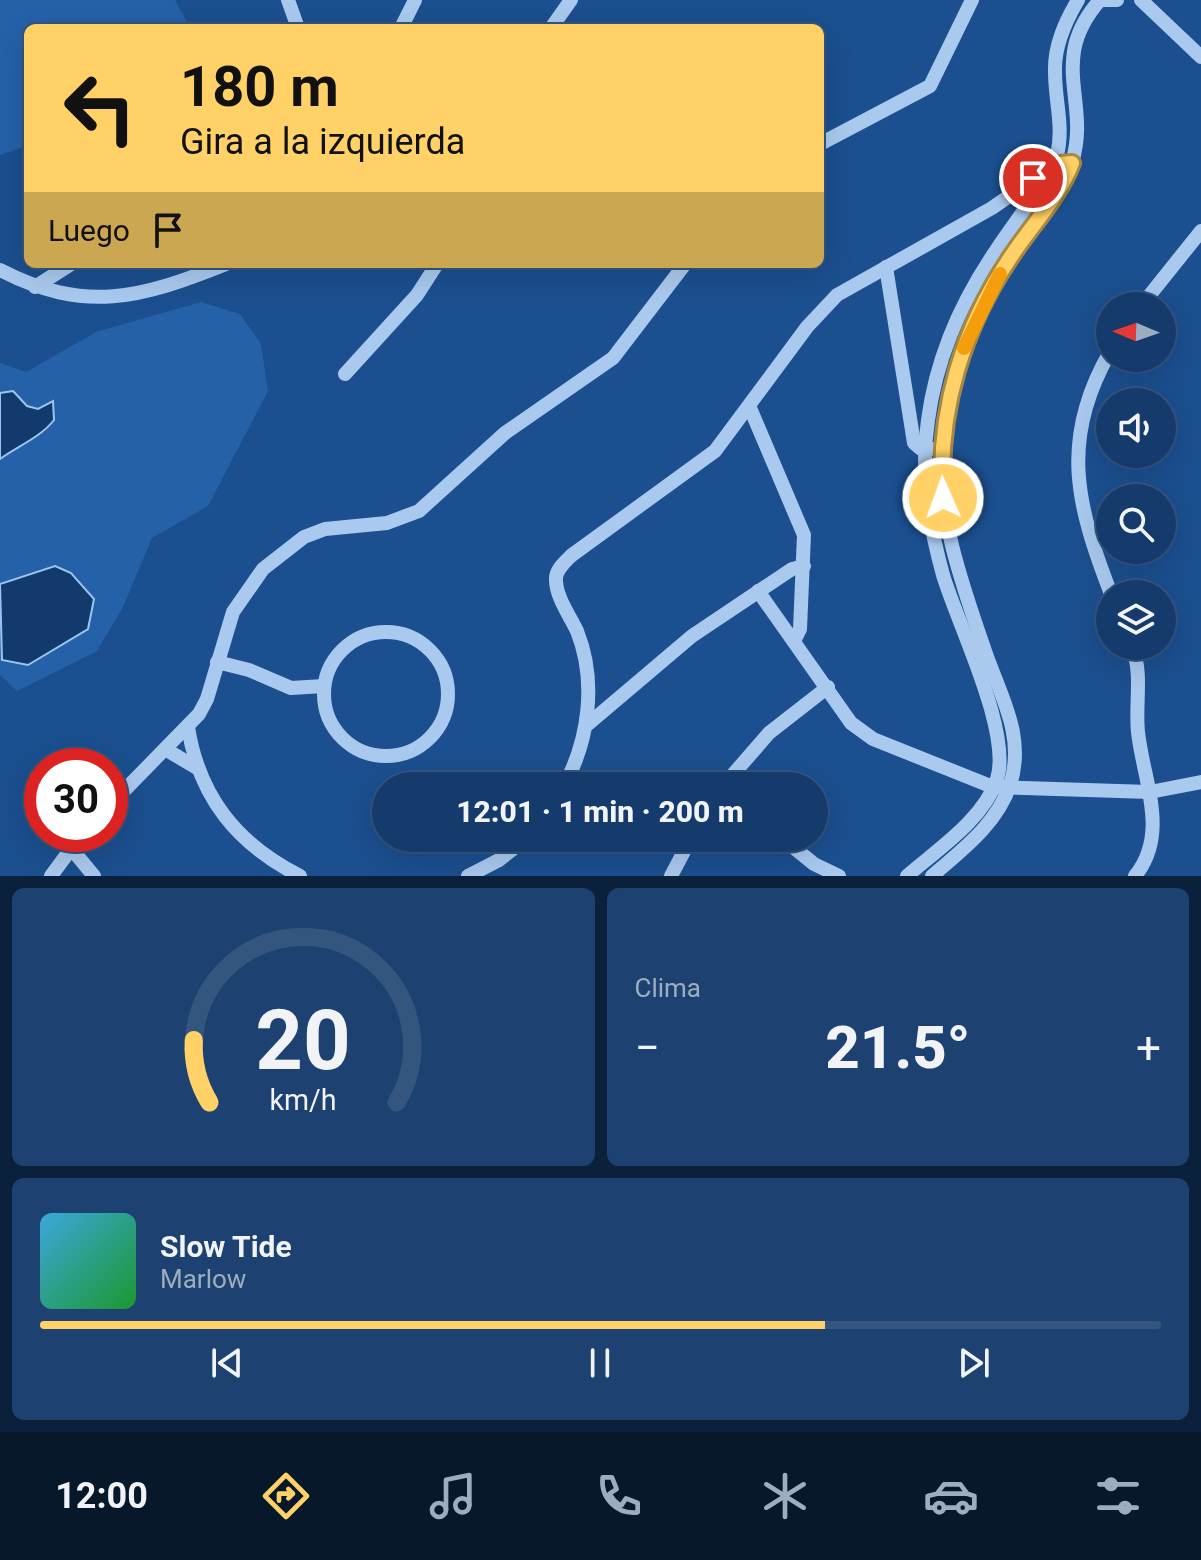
<!DOCTYPE html>
<html lang="es">
<head>
<meta charset="utf-8">
<style>
  :root { --surface:#143b6b; --page:#1d4271; --text:#f1f3f6; --muted:#9dadc1; --line:#33557e; --accent:#ffd166 }
  body { margin:0; font-family:Roboto,sans-serif; background:var(--page); color:var(--text); height:100vh; display:flex; flex-direction:column; font-size:30px; white-space:nowrap }
  * { box-sizing:border-box; margin:0 }
  p { font-size:26px; color:var(--muted) }
  .icon { flex:none; width:44px; height:44px; fill:none; stroke:currentColor; stroke-width:2; stroke-linecap:round; stroke-linejoin:round }
  .map { position:relative; height:876px; overflow:hidden }
  .panel { display:flex; flex-direction:column; gap:12px; padding:12px; background:#0b203b; flex:1 }
  .panel>* { flex:none }
  .top-card { position:absolute; left:24px; top:24px; width:800px; height:244px; border-radius:12px; box-shadow:0 8px 32px #0002,0 0 0 2px var(--line); background:#ffd166; color:#111; overflow:hidden }
  .needle { width:52px; rotate:272deg }
  .buttons { position:absolute; left:1096px; top:292px; display:grid; gap:16px }
  .buttons a { display:grid; place-items:center; width:80px; height:80px; border-radius:50%; background:var(--surface); box-shadow:0 8px 32px #0002,0 0 0 2px var(--line); font-size:40px }
  .speed { position:absolute; left:24px; top:748px; display:flex; gap:16px; font-size:40px; font-weight:700; text-align:center }
  .speed>* { display:grid; place-content:center; width:104px; height:104px; border-radius:50%; background:var(--surface); box-shadow:0 8px 32px #0002,0 0 0 2px var(--line); line-height:1 }
  .speed .limit { border:12px solid #d22; background:#fff; color:#111 }
  .pin { position:absolute; display:grid; place-items:center; width:68px; height:68px; color:#fff; margin:-34px; border:4px solid #fff; border-radius:50%; box-shadow:0 2px 8px #0007 }
  .me { position:absolute; width:88px; margin:-44px; rotate:358deg; stroke-linejoin:round; filter:drop-shadow(0 0 6px #0008) }
  .turn { display:flex; align-items:center; gap:28px; height:168px; padding:0 24px; font-size:36px }
  .turn .icon { width:104px; height:104px; stroke-width:2.5 }
  .turn b { display:block; font-size:56px; line-height:68px }
  .then { display:flex; align-items:center; height:76px; padding:0 24px; background:#0003; gap:16px; font-size:30px }
  .big { font-size:60px; font-weight:800; line-height:1.1 }
  .panel .card { flex:1; display:flex; flex-direction:column; justify-content:center; gap:12px; min-width:0; padding:0 28px; border-radius:12px; background:var(--page) }
  .panel .dial { align-items:center; gap:0 }
  .dial svg { height:208px; overflow:visible; fill:none; stroke:var(--line); stroke-width:7; stroke-linecap:round; text-anchor:middle }
  .dial text { fill:var(--text); stroke:none }
  .song { display:flex; align-items:center; gap:24px }
  .cover { width:96px; height:96px; border-radius:12px; background:linear-gradient(135deg,hsl(200 70% 55%),hsl(130 70% 35%)) }
  .played { height:8px; border-radius:4px; background:linear-gradient(90deg,var(--accent) 70%,var(--line) 70%) }
  .keys { display:flex; justify-content:space-around; direction:ltr }
  .heat { display:flex; justify-content:space-between; align-items:center; font-size:44px; direction:ltr }
  .panel .tiles { flex:1; display:grid; gap:12px; grid-template-columns:1fr 1fr }
  .card:last-child { grid-column:span 2 }
  .trip { position:absolute; left:372px; top:772px; width:456px; height:80px; border-radius:40px; background:var(--surface); box-shadow:0 8px 32px #0002,0 0 0 2px var(--line); font-weight:800; line-height:80px; text-align:center }
  .tab-bar { display:flex; height:128px; justify-content:space-around; align-items:center; background:#08182b; color:var(--muted) }
  .tab-bar .icon { width:56px; height:56px }
  .tab-bar .current { color:var(--accent) }
  .tab-bar b { font-size:36px; color:var(--text) }
  .map>svg:first-child { display:block }
  .green { fill:#2461a8 }
  .water { fill:#123a6d; stroke:#9cc4f0; stroke-width:2 }
  .lines { fill:none; stroke-linecap:round; stroke-linejoin:round }
  .minor { stroke:#a9c9ee; stroke-width:14 }
  .route-casing { stroke:#a68842; stroke-width:20 }
  .route { stroke:#ffd166; stroke-width:14 }
  .slow { stroke:#f59e0b; stroke-width:14 }
</style>
</head>
<body>
<div class="map">
<svg width="1201" height="876" viewBox="0 0 1201 876">
  <rect width="100%" height="100%" fill="#1b4f8f"/>
  <!-- green -->
  <g class="green">
    <path d="M 0,0 L 175,0 L 190,28 L 28,28 L 28,146 L 0,155 Z"/>
    <path d="M 201,302 L 240,314 L 261,344 L 268,391 L 208,506 L 152,538 L 123,607 L 97,651 L 17,691 L 0,675 L 0,363 L 26,372 L 96,332 Z"/>
  </g>
  <!-- water -->
  <g class="water">
    <path d="M 13,391 L 27,406 L 38,409 L 53,401 L 54,420 C 41,437 18,446 0,459 L 0,393 Z"/>
    <path d="M 55,566 L 71,573 L 94,599 L 88,629 L 28,665 L 2,660 L 0,584 Z"/>
  </g>
  <g class="lines">
    <!-- minor -->
    <g class="minor">
      <path d="M 288,0 L 298,28"/>
      <path d="M 1104,0 L 1117,0"/>
      <path d="M 1141,0 L 1201,57"/>
      <path d="M 401,28 L 415,0"/>
      <path d="M 551,28 L 571,0"/>
      <path d="M 820,144 L 930,86 L 972,0"/>
      <path d="M 886,267 L 914,443 L 921,449 L 932,449"/>
      <path d="M 0,270 C 85,314 141,298 226,264"/>
      <path d="M 35,287 L 71,264"/>
      <path d="M 1141,306 L 1201,231"/>
      <path d="M 1110,352 C 1059,440 1077,506 1111,594"/>
      <path d="M 345,374 L 417,295 L 437,264"/>
      <path d="M 750,408 L 804,535 L 800,629 L 795,639"/>
      <path d="M 758,591 L 851,723 L 873,739 L 993,787 L 1150,792 L 1201,782"/>
      <circle cx="386" cy="694" r="62"/>
      <path d="M 1132,646 C 1143,675 1135,702 1138,732 C 1143,780 1170,833 1135,876"/>
      <path d="M 217,662 L 249,670 L 291,688 L 324,686"/>
      <path d="M 587,725 L 692,636 L 792,569 L 804,566"/>
      <path d="M 188,727 C 199,797 237,844 300,876"/>
      <path d="M 165,749 L 197,768"/>
      <path d="M 564,786 C 589,740 597,681 577,631 C 570,616 556,597 556,580 C 555,570 565,562 572,555 L 715,451 L 807,327 L 837,295 L 992,208 L 1047,170"/>
      <path d="M 723,786 L 769,733 L 828,687"/>
      <path d="M 110,805 L 199,714 L 207,699 L 233,612 L 263,569 L 304,537 L 325,529 L 387,523 L 419,511 L 505,433 L 613,358 L 685,264"/>
      <path d="M 782,838 L 814,864 L 839,876"/>
      <path d="M 70,847 L 94,876"/>
      <path d="M 51,876 L 82,834"/>
      <path d="M 468,876 L 499,860 L 527,838"/>
      <path d="M 671,876 L 691,838"/>
      <path d="M 907,876 C 938,849 984,819 997,779 C 1012,732 958,625 943,575 C 929,524 920,473 928,420 C 936,360 961,302 995,252 C 1015,221 1042,190 1057,155 C 1064,127 1055,101 1055,72 C 1054,46 1065,22 1078,0"/>
      <path d="M 932,876 C 962,850 997,824 1010,785 C 1026,736 1000,695 985,651 C 963,587 936,513 942,444 C 948,377 973,314 1010,258 C 1030,227 1061,198 1072,162 C 1091,102 1047,60 1100,0"/>
    </g>
  </g>
  <g class="lines">
    <!-- route casing -->
    <g class="route-casing">
      <path id="route" d="M 943,498 C 937,411 963,327 1012,255 C 1032,225 1059,197 1072,163 L 1060,164 L 1033,178"/>
    </g>
    <!-- route -->
    <use href="#route" class="route"/>
    <!-- slow -->
    <path class="slow" d="M 964,348 L 1000,274"/>
  </g>
</svg>
<div class="buttons">
<a><svg class="needle" viewBox="-14 -14 28 28"><path d="M0-13l5 13h-10z" fill="#e53935"/><path d="M0 13l5-13h-10z" fill="#9dadc1"/></svg></a>
<a><svg class="icon" aria-label="sound" viewBox="0 0 24 24"><path d="M4 9h4l5-4v14l-5-4H4zM17 9q2 3 0 6"/></svg></a>
<a><svg class="icon" aria-label="search" viewBox="0 0 24 24"><circle cx="10" cy="10" r="6"/><path d="M15 15l6 6"/></svg></a>
<a><svg class="icon" aria-label="layers" viewBox="0 0 24 24"><path d="M12 4l9 5-9 5-9-5zM3 14l9 5 9-5"/></svg></a>
</div>
<div class="speed"><div class="limit">30</div></div>
<div class="pin" style="left:1033px;top:178px;background:#d93025"><svg class="icon" aria-label="arrive" viewBox="0 0 24 24"><path d="M6 21V4h12l-3 4 3 4H6"/></svg></div>
<svg class="me" style="left:943px;top:498px" viewBox="-20 -20 40 40"><circle r="17" fill="#ffd166" stroke="#fff" stroke-width="3"/><path d="M0-11L8 9 0 5-8 9z" fill="#fff"/></svg>
<div class="trip">12:01 · 1 min · 200 m</div>
<div class="top-card">
<div class="turn"><svg class="icon" aria-label="left" viewBox="0 0 24 24"><path d="M17 20v-9H6M10 6l-5 5 5 5"/></svg><div><b>180 m</b>Gira a la izquierda</div></div>
<div class="then">Luego<svg class="icon" aria-label="arrive" viewBox="0 0 24 24"><path d="M6 21V4h12l-3 4 3 4H6"/></svg></div>
</div>
</div>
<section class="panel">
<div class="tiles">
<div class="card dial"><svg viewBox="0 0 100 80">
<path d="M14 69A42 42 0 1 1 86 69"/>
<path d="M14 69A42 42 0 0 1 8 45" stroke="#ffd166"/>
<text x="50" y="56" font-size="32" font-weight="700">20</text>
<text x="50" y="72" font-size="11">km/h</text>
</svg></div>
<div class="card"><p>Clima</p>
<div class="heat"><a>−</a><b class="big">21.5°</b><a>+</a></div>
</div>
<div class="card">
<div class="song"><i class="cover"></i><div><b>Slow Tide</b><p>Marlow</p></div></div>
<div class="played"></div>
<div class="keys"><svg class="icon" aria-label="previous" viewBox="0 0 24 24"><path d="M18 5L8 12l10 7zM5 5v14"/></svg><svg class="icon" aria-label="pause" viewBox="0 0 24 24"><path d="M8 5v14M16 5v14"/></svg><svg class="icon" aria-label="next" viewBox="0 0 24 24"><path d="M6 5l10 7-10 7zM19 5v14"/></svg></div>
</div>
</div>
</section>
<nav class="tab-bar">
<b>12:00</b>
<svg class="icon current" aria-label="directions" viewBox="0 0 24 24"><path d="M12 3l9 9-9 9-9-9zM9 14v-3h6M13 9l2 2-2 2"/></svg>
<svg class="icon" aria-label="music" viewBox="0 0 24 24"><path d="M9 18V5l10-2v13"/><circle cx="6" cy="18" r="3"/><circle cx="16" cy="16" r="3"/></svg>
<svg class="icon" aria-label="phone" viewBox="0 0 24 24"><path d="M5 4h4l2 5-3 2q2 4 5 5l2-3 5 2v4C11 20 4 13 5 4z"/></svg>
<svg class="icon" aria-label="climate" viewBox="0 0 24 24"><path d="M12 3v18M4 7l16 10M4 17L20 7"/></svg>
<svg class="icon" aria-label="car" viewBox="0 0 24 24"><path d="M5 17H2v-5l4-1 3-4h7l3 4 3 1v5h-3M9 17h6M6 11h13"/><circle cx="7" cy="17" r="2"/><circle cx="17" cy="17" r="2"/></svg>
<svg class="icon" aria-label="filters" viewBox="0 0 24 24"><path d="M4 7h16M4 17h16"/><circle cx="9" cy="7" r="2"/><circle cx="15" cy="17" r="2"/></svg>
</nav>
</body>
</html>
